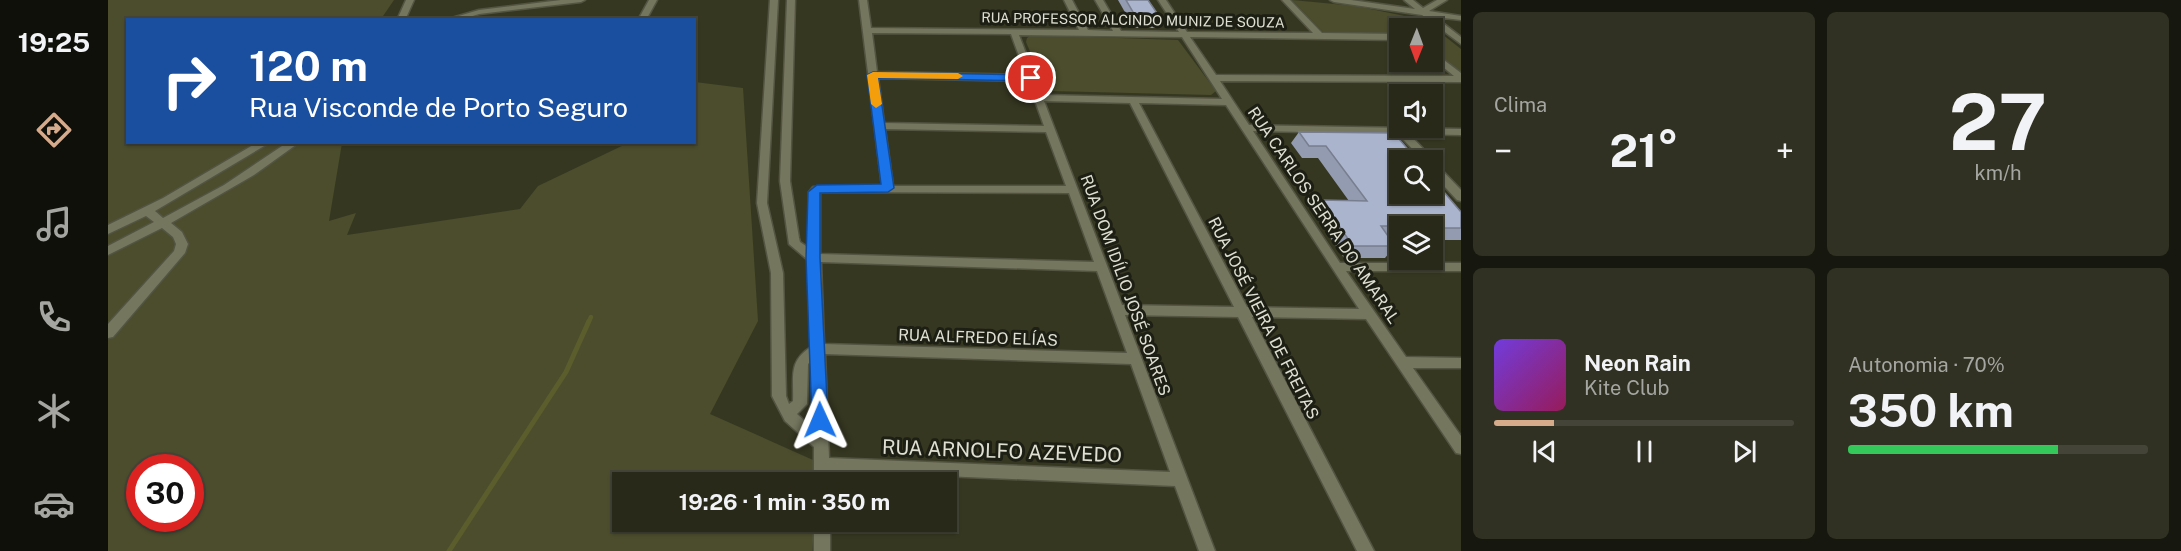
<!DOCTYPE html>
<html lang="pt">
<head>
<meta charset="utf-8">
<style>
  :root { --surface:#282919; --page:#303122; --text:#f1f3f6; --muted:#a5a6a2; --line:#444538; --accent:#d6ab8b }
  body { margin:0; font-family:"Public Sans",sans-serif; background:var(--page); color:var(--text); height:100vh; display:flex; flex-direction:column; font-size:22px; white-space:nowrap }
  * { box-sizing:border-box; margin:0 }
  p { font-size:20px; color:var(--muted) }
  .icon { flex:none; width:33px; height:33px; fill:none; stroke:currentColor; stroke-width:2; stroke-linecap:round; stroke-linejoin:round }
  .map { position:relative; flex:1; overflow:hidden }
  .drawer { display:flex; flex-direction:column; gap:12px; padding:12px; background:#16170e; width:720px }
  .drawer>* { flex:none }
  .top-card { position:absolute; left:18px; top:18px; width:570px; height:126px; border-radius:0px; box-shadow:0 2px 4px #0004,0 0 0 2px var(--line); background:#1a4fa0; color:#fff; overflow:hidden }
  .needle { width:39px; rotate:181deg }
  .tools { position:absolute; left:1281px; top:18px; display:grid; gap:12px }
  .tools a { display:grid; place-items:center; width:54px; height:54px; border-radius:0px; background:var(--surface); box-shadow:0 2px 4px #0004,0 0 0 2px var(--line); font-size:30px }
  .speed { position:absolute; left:18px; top:454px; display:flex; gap:12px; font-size:30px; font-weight:700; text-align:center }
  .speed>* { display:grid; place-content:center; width:78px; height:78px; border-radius:50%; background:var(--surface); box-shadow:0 2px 4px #0004,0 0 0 2px var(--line); line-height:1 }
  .speed .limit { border:9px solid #d22; background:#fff; color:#111 }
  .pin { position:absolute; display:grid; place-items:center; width:51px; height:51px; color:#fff; margin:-26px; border:3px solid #fff; border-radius:50%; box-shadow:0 2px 6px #0007 }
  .me { position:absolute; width:66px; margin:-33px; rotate:359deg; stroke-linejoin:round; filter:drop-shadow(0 0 4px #0008) }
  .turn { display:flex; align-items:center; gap:21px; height:126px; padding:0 24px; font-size:27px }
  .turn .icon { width:78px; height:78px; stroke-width:2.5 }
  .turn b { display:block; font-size:42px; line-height:51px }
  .big { font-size:45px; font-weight:700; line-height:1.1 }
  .drawer .widget { flex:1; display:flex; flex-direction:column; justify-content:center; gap:9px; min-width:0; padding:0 21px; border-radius:9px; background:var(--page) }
  .drawer .dial { align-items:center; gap:0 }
  .dial b { font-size:78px; line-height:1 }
  .song { display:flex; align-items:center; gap:18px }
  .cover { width:72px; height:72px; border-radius:9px; background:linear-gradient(135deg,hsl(260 70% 55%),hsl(330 70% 35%)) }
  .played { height:6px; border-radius:3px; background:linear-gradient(90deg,var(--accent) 20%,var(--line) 20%) }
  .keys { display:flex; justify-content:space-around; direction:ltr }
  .heat { display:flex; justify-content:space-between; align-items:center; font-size:33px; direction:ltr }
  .charge { height:9px; border-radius:4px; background:linear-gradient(90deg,#34c759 70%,var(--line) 0) }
  .drawer .tiles { flex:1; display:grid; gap:12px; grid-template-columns:repeat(2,1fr) }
  .trip { position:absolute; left:504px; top:472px; width:345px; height:60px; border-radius:0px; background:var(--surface); box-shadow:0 2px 4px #0004,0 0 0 2px var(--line); font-weight:700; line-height:60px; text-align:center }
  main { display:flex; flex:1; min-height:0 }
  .tabs { display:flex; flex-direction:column; width:108px; justify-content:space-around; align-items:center; background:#10100a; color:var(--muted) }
  .tabs .icon { width:42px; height:42px }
  .tabs .on { color:var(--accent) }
  .tabs b { font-size:27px; color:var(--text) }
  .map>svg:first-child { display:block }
  .green { fill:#4b4d2d; fill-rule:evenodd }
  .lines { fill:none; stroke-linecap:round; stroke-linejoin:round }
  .stream-far1 { stroke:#5b5d2c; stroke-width:4.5 }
  .stream { stroke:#5b5d2c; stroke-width:5 }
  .minor-casing { stroke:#535442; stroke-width:3 }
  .minor { fill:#75765e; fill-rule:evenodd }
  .wall { fill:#929baf }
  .building { fill:#aab4cc; stroke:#777e8f; stroke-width:1.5 }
  .route { fill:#1a73e8; stroke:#114b97; stroke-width:1.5 }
  .slow { fill:#f59e0b }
  .labels { text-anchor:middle; stroke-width:6; stroke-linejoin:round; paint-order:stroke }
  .far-street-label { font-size:14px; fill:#dfe0d3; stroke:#1d1e14 }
  .street-label { font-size:16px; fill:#dfe0d3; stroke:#1d1e14 }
  .near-street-label { font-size:20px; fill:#dfe0d3; stroke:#1d1e14 }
</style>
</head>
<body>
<main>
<nav class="tabs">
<b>19:25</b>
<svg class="icon on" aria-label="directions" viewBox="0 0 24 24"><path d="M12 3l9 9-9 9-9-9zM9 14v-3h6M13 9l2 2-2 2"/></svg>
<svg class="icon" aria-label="music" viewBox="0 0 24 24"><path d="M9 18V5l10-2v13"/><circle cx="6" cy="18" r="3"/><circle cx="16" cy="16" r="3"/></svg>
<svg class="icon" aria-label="phone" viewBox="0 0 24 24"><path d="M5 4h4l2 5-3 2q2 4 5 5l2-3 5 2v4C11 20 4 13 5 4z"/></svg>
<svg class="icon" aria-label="climate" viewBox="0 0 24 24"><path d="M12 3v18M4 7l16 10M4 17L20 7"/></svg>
<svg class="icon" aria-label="car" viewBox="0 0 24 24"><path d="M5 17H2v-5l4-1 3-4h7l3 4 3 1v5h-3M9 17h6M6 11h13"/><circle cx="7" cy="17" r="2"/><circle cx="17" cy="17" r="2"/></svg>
</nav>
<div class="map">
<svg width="1353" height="551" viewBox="0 0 1353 551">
  <rect width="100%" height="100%" fill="#363721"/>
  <!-- green -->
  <g class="green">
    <path d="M 0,0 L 286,0 L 273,19 L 20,20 L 20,142 L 234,143 L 221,221 L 248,213 L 239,235 L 412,209 L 430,186 L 520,143 L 586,142 L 587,82 L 635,88 L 650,321 L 602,414 L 714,464 L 712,483 L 514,483 L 514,522 L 707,522 L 704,551 L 0,551 ZM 32,468 L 82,468 L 82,519 L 32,519 Z"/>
    <path d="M 1184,0 L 1248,6 L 1316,20 L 1353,49 L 1353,73 L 1325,49 L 1324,28 L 1292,28 L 1291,34 L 1217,34 Z"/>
    <path d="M 923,35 L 1070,40 L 1108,91 L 1103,95 L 943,91 L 938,89 L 918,42 L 919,38 Z"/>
  </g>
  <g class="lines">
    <!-- stream-far1 -->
    <path class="stream-far1" d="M 480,323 L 483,317"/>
    <!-- stream -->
    <path class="stream" d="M 341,551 L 458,372 L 481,321"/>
    <!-- minor casing -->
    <g class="minor-casing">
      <g id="minor">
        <path d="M 298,0 L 306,0 L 297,20 L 289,20 Z"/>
        <path d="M 453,0 L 477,0 L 473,2 L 371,14 L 352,20 L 337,20 L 371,10 Z"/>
        <path d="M 541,0 L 549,0 L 538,20 L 530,20 Z"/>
        <path d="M 662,0 L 670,0 L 659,203 L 675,273 L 678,396 L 681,404 L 685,401 C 686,377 680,361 703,347 L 701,261 L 681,244 L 672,181 L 679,0 L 687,0 L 682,181 L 691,238 L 692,242 L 701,248 L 701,192 L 705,187 L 774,186 L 751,0 L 759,0 L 763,28 L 971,30 L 956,0 L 964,0 L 980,30 L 1005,31 L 987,0 L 995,0 L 1013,31 L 1071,32 L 1050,0 L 1058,0 L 1079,32 L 1205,33 L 1174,0 L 1182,0 L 1214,33 L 1292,34 L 1292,40 L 1082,37 L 1108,75 L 1346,76 L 1324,58 L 1324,51 L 1353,73 L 1353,82 L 1112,81 L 1141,125 L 1353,129 L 1353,135 L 1301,134 L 1324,158 L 1325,160 L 1324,161 L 1315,160 L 1290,134 L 1145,131 L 1232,263 L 1353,263 L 1353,271 L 1238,271 L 1298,357 L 1353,358 L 1353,368 L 1305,368 L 1353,436 L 1353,454 L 1348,453 L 1258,319 L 1144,317 L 1266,551 L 1249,551 L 1130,317 L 1017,315 L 1107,551 L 1091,551 L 1067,486 L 721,471 L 722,483 L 706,483 L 706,447 L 677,421 L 664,396 L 663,273 L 649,203 ZM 764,33 L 903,34 L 918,75 L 769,72 ZM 911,35 L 1074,37 L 1114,99 L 934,95 ZM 770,78 L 920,81 L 936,126 L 776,123 ZM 936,101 L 1022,103 L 1126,307 L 1014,305 ZM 1031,103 L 1118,105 L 1251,309 L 1139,307 ZM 777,129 L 938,132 L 958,186 L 785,186 ZM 712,192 L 961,193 L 986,262 L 712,254 ZM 713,262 L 989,271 L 1019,353 L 716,344 ZM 717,354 L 1023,364 L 1062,472 L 721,458 ZM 704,360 L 706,429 L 689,414 L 699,404 L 700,364 Z"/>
        <path d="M 1222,0 L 1243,0 L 1307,9 L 1296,0 L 1305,0 L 1315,8 L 1329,0 L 1339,0 L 1321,11 L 1353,16 L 1353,20 L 1327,17 L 1353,37 L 1353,44 L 1314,15 L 1226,2 Z"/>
        <path d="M 150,142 L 163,142 L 47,211 L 55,218 L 116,185 L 180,142 L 192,142 L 146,175 L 63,223 L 74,232 L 80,244 L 77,253 L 5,337 L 0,338 L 0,324 L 66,251 L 68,244 L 65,237 L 54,228 L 0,255 L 0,246 L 46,222 L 38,216 L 0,234 L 0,225 L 55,198 Z"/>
        <path d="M 1324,163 L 1328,164 L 1353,190 L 1353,201 L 1349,200 L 1324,173 Z"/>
        <rect x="706" y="522" width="16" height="29"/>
      </g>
    </g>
    <!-- minor -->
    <use href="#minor" class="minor"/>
  </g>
  <!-- wall -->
  <g class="wall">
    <path d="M 1010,0 L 1040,0 L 1053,19 L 1049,28 L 1026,28 Z"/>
    <path d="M 1191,132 L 1353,212 L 1353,240 L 1324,240 L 1324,226 L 1292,226 L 1292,239 L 1282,239 L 1287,246 L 1277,258 L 1236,258 L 1205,212 L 1213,200 L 1241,201 L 1210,158 L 1194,158 L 1183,143 Z"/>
  </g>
  <!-- building -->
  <g class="building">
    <path d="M 1018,0 L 1040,0 L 1053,19 L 1029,19 Z"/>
    <path d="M 1191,132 L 1286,133 L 1309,160 L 1292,160 L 1292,194 L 1324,194 L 1324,178 L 1353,212 L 1353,228 L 1324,228 L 1324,226 L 1273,226 L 1287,246 L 1245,246 L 1213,200 L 1259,201 L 1218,146 L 1201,146 Z"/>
  </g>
  <!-- route -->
  <path class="route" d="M 765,72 L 923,75 L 928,78 L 923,81 L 770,78 L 786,188 L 780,192 L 712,193 L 712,258 L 720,420 L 718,425 L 712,427 L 706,425 L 704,420 L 698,258 L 700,192 L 709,185 L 773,184 L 759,75 Z"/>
  <!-- slow -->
  <path class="slow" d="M 765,72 L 850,73 L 855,76 L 850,79 L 770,78 L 774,104 L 768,108 L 763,104 L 759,75 Z"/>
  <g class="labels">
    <!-- far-street labels -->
    <g class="far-street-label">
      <text transform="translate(1025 20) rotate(1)" y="5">RUA PROFESSOR ALCINDO MUNIZ DE SOUZA</text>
    </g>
    <!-- street labels -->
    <g class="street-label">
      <text transform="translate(1216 215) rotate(56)" y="6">RUA CARLOS SERRA DO AMARAL</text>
      <text transform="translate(1018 285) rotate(70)" y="6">RUA DOM IDÍLIO JOSÉ SOARES</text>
      <text transform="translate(1156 318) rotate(63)" y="6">RUA JOSÉ VIEIRA DE FREITAS</text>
      <text transform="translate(870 337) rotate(2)" y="6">RUA ALFREDO ELÍAS</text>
    </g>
    <!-- near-street labels -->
    <g class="near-street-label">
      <text transform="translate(894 451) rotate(2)" y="7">RUA ARNOLFO AZEVEDO</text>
    </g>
  </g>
</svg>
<div class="tools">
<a><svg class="needle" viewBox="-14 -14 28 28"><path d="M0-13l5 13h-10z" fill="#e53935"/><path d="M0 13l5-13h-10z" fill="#a5a6a2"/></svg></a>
<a><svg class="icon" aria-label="sound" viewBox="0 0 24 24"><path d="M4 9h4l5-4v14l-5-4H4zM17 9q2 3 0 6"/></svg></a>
<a><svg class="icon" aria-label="search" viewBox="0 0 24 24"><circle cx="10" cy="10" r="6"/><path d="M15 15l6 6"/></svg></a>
<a><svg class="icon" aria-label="layers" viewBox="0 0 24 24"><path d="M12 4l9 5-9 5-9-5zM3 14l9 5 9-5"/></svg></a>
</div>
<div class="speed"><div class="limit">30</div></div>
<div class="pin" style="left:923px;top:78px;background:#d93025"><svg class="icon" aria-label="arrive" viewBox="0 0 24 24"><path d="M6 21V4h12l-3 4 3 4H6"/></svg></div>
<svg class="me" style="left:712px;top:420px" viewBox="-20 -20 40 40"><path d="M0-17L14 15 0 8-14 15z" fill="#1a73e8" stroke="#fff" stroke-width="4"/></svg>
<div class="trip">19:26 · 1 min · 350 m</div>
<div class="top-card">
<div class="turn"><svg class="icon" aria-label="right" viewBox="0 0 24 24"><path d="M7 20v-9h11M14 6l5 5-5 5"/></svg><div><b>120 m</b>Rua Visconde de Porto Seguro</div></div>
</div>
</div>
<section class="drawer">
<div class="tiles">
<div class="widget"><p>Clima</p>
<div class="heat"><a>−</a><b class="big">21°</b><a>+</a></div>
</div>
<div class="widget dial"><b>27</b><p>km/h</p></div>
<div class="widget">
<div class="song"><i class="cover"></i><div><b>Neon Rain</b><p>Kite Club</p></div></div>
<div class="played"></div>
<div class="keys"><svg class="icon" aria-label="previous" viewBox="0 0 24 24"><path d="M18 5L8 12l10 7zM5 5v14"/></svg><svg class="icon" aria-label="pause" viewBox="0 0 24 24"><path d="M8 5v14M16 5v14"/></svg><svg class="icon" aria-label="next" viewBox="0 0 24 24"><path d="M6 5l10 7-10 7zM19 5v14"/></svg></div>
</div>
<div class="widget"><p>Autonomia · 70%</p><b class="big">350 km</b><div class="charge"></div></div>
</div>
</section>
</main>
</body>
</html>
